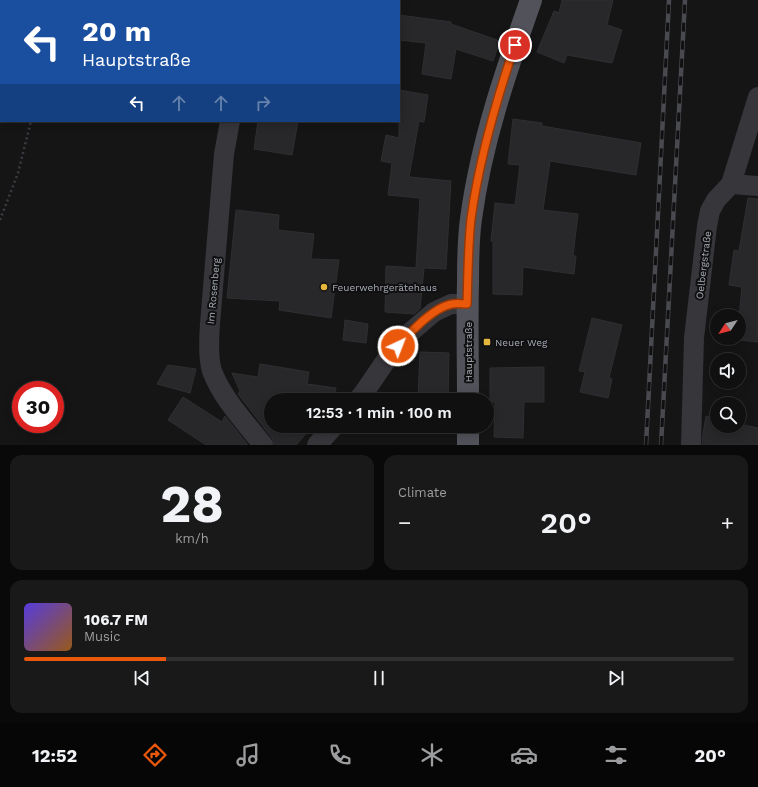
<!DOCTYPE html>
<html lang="en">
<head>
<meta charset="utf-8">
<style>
  :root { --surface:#101010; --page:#191919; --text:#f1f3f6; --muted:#9c9d9f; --line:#303030; --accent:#ea580c }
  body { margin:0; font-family:"Work Sans",sans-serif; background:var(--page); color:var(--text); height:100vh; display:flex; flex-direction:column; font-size:15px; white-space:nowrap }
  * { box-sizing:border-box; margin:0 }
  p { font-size:13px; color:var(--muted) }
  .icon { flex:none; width:22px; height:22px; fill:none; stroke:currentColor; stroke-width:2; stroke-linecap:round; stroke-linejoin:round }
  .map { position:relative; height:445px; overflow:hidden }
  .details { display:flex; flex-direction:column; gap:10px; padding:10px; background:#090909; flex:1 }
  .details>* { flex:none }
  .guide { position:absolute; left:0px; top:0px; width:400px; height:122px; box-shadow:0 2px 10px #0003,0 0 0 1px var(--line); background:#1a4fa0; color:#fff; overflow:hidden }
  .needle { width:26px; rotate:234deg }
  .tools { position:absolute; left:710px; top:309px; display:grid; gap:8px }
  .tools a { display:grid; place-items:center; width:36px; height:36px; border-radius:50%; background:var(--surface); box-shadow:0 2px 10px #0003,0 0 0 1px var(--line); font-size:20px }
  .speed { position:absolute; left:12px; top:381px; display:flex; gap:8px; font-size:20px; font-weight:700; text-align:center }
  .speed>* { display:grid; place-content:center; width:52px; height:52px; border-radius:50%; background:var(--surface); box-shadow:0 2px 10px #0003,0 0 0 1px var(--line); line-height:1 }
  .speed .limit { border:6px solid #d22; background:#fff; color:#111 }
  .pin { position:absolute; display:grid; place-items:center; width:34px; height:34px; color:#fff; margin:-17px; border:2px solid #fff; border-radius:50%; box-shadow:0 1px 4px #0007 }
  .me { position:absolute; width:44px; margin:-22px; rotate:43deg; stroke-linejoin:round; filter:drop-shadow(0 0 3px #0008) }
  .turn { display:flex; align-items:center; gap:14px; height:84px; padding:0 16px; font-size:18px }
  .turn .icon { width:52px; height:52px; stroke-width:2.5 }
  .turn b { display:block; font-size:28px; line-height:34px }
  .lanes { display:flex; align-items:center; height:38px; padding:0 16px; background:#0003; justify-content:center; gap:20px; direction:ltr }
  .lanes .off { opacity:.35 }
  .big { font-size:30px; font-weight:600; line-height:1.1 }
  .details .widget { flex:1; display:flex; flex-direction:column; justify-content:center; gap:6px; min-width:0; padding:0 14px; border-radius:12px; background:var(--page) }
  .details .dial { align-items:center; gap:0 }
  .dial b { font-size:52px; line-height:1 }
  .song { display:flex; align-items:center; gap:12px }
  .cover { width:48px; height:48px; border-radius:6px; background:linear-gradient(135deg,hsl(250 70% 55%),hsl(30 70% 35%)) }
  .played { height:4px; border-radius:2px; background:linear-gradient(90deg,var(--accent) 20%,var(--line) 20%) }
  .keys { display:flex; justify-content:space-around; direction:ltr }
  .heat { display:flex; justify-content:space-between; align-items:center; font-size:22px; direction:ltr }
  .details .tiles { flex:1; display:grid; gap:10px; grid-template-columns:1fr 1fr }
  .widget:last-child { grid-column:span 2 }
  .trip { position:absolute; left:264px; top:393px; width:230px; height:40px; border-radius:20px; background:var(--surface); box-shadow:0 2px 10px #0003,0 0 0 1px var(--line); font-weight:600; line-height:40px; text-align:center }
  .dock { display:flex; height:64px; justify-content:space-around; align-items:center; background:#060606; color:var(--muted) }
  .dock .icon { width:28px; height:28px }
  .dock .current { color:var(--accent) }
  .dock b { font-size:18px; color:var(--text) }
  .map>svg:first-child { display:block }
  .building { fill:#28282a; stroke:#2f2f32 }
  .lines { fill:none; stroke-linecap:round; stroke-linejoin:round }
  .path { stroke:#3c3d42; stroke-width:2.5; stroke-dasharray:2 3; stroke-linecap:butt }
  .street { stroke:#36363b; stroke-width:20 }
  .primary { stroke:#52535a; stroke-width:22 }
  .rail-casing { stroke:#494a50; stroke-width:4.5 }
  .rail { stroke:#101011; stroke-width:3; stroke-dasharray:9; stroke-linecap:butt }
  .route-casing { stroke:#983908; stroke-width:10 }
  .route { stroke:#ea580c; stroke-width:7 }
  .poi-dot { fill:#e7b63c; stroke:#101011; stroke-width:1.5 }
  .labels { text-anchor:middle; stroke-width:4; stroke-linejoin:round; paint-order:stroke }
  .street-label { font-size:10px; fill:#a7abb6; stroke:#101011 }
  .poi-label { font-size:10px; fill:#a7abb6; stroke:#101011; text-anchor:start }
</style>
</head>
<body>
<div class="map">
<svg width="758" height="445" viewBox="0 0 758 445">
  <rect width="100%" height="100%" fill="#151516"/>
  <!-- building -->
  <g class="building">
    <path d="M 562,0 L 613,0 L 607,25 L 622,30 L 612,63 L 567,55 L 564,63 L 537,52 L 554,11 L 559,13 Z"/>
    <path d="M 399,15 L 451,22 L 451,24 L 500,41 L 493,61 L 456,49 L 451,79 L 422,74 L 426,43 L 399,40 Z"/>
    <path d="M 399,90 L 428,95 L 424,122 L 419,121 L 409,177 L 451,181 L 446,269 L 424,268 L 420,309 L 414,314 L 385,312 L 386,266 L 416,268 L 420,198 L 388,195 L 392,163 L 381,161 L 386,135 L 399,138 Z"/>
    <path d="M 513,119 L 542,123 L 542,126 L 641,143 L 636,175 L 550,161 L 543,210 L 578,214 L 573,256 L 576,256 L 574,274 L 523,267 L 522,295 L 493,294 L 493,241 L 491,241 L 495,203 L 515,205 L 520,165 L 508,164 Z"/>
    <path d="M 258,121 L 298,121 L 292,155 L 254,149 Z"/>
    <path d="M 748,198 L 758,199 L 758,342 L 739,340 L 739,318 L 742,287 L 729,285 L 734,250 L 739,251 Z"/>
    <path d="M 236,210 L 279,215 L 278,230 L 314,234 L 311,259 L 339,260 L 331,318 L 279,310 L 280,301 L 227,298 Z"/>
    <path d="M 592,318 L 622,325 L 609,378 L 612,379 L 608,398 L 580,392 L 585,372 L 579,371 Z"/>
    <path d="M 345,320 L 368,324 L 366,343 L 343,340 Z"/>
    <path d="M 420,352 L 449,353 L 448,400 L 418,400 Z"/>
    <path d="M 260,364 L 309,372 L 307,384 L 336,388 L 334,400 L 271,400 L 271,426 L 313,426 L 296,445 L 274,445 L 272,438 L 238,394 L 240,391 L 232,373 L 258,377 Z"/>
    <path d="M 168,365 L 196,369 L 190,393 L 157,384 Z"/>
    <path d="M 544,367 L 544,402 L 524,402 L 523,438 L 494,437 L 495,402 L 490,402 L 490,368 Z"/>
    <path d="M 183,397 L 222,422 L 225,416 L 248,445 L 206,445 L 168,420 Z"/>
    <path d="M 706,416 L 717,419 L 717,426 L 739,426 L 739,424 L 758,428 L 758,445 L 702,445 L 703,434 Z"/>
  </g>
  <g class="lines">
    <!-- path -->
    <g class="path">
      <path d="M 59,1 L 59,0"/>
      <path d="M 0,220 L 18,173 L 31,121"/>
    </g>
    <!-- street -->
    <g class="street">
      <path d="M 257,1 L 258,0"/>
      <path d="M 230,121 L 224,154 L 210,324 C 209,337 208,358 212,371 C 222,398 245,422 263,445"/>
      <path d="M 731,184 L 758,186"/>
      <path d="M 358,400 L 363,394 L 389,356 L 406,336 L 434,312 L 451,304 L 467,304"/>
      <path d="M 317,445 L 334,426"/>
      <path d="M 691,445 L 694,338 L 707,226 L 710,211 L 716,200 L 731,184 L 758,97"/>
    </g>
    <!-- primary -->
    <g class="primary">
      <path d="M 468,400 C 468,361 467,321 468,282 C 468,261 468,240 471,219 C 481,143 506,71 531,0"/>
      <path d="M 468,426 L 468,445"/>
    </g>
    <!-- rail casing -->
    <g class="rail-casing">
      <g id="rail">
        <path d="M 646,445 L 669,0"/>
        <path d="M 661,445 L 685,0"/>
      </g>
    </g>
    <!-- rail -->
    <use href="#rail" class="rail"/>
  </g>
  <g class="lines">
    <!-- route casing -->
    <g class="route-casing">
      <path id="route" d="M 398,346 C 409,333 434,307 452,304 C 457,303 462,304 467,304 C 468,275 468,247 471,219 C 479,160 496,101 515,45"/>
    </g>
    <!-- route -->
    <use href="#route" class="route"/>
  </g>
  <!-- markers -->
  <g class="poi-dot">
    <circle cx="324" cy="287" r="4"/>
    <rect x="483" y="338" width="8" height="8" rx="2"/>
  </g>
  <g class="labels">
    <!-- street labels -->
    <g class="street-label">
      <text transform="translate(703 265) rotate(-83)" y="4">Oelbergstraße</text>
      <text transform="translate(213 291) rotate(-85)" y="4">Im Rosenberg</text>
      <text transform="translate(468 352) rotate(-90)" y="4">Hauptstraße</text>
    </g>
    <!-- poi labels -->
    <g class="poi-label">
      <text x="332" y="291">Feuerwehrgerätehaus</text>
      <text x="495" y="346">Neuer Weg</text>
    </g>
  </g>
</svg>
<div class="tools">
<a><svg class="needle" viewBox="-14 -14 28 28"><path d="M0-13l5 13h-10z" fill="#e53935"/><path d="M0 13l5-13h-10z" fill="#9c9d9f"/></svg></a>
<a><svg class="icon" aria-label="sound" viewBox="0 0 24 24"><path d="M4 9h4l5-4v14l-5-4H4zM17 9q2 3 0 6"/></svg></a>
<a><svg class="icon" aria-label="search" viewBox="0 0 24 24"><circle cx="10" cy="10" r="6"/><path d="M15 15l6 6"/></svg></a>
</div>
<div class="speed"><div class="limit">30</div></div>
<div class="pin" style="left:515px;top:45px;background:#d93025"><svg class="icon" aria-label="arrive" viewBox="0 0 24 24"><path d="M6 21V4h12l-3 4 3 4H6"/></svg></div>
<svg class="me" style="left:398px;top:346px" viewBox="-20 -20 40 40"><circle r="17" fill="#ea580c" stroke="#fff" stroke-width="3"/><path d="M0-11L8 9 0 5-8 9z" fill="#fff"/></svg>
<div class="trip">12:53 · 1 min · 100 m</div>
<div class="guide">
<div class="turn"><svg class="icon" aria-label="left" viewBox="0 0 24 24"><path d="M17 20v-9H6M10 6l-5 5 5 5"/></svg><div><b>20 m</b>Hauptstraße</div></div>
<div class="lanes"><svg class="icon" aria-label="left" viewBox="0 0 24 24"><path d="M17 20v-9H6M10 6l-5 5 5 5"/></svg><svg class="icon off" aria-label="ahead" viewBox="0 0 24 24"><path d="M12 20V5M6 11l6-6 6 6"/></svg><svg class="icon off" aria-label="ahead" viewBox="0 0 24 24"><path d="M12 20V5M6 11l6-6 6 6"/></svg><svg class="icon off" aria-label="right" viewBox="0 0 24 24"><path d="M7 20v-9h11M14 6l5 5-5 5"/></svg></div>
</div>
</div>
<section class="details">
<div class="tiles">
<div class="widget dial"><b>28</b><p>km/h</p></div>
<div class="widget"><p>Climate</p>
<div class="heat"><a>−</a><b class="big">20°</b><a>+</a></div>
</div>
<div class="widget">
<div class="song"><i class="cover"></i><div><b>106.7 FM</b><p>Music</p></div></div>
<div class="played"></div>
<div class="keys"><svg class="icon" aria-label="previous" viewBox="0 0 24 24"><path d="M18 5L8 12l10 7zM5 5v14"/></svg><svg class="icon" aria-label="pause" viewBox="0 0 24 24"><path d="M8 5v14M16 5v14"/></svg><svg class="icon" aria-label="next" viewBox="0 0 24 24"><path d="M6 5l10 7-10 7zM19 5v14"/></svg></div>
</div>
</div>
</section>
<nav class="dock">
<b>12:52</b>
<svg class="icon current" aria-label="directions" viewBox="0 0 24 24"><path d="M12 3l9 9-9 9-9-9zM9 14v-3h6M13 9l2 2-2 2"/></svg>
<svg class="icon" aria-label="music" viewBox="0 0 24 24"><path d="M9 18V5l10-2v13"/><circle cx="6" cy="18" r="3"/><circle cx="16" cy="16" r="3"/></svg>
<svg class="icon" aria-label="phone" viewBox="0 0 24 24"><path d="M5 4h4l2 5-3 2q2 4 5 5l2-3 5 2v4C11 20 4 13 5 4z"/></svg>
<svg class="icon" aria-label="climate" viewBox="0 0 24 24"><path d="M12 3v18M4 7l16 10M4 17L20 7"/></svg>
<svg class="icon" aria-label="car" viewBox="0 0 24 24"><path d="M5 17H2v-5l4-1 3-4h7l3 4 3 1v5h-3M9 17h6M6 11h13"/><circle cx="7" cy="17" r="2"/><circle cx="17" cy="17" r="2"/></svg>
<svg class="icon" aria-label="filters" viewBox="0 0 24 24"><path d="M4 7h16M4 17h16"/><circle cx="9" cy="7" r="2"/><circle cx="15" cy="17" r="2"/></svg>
<b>20°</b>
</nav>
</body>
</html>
